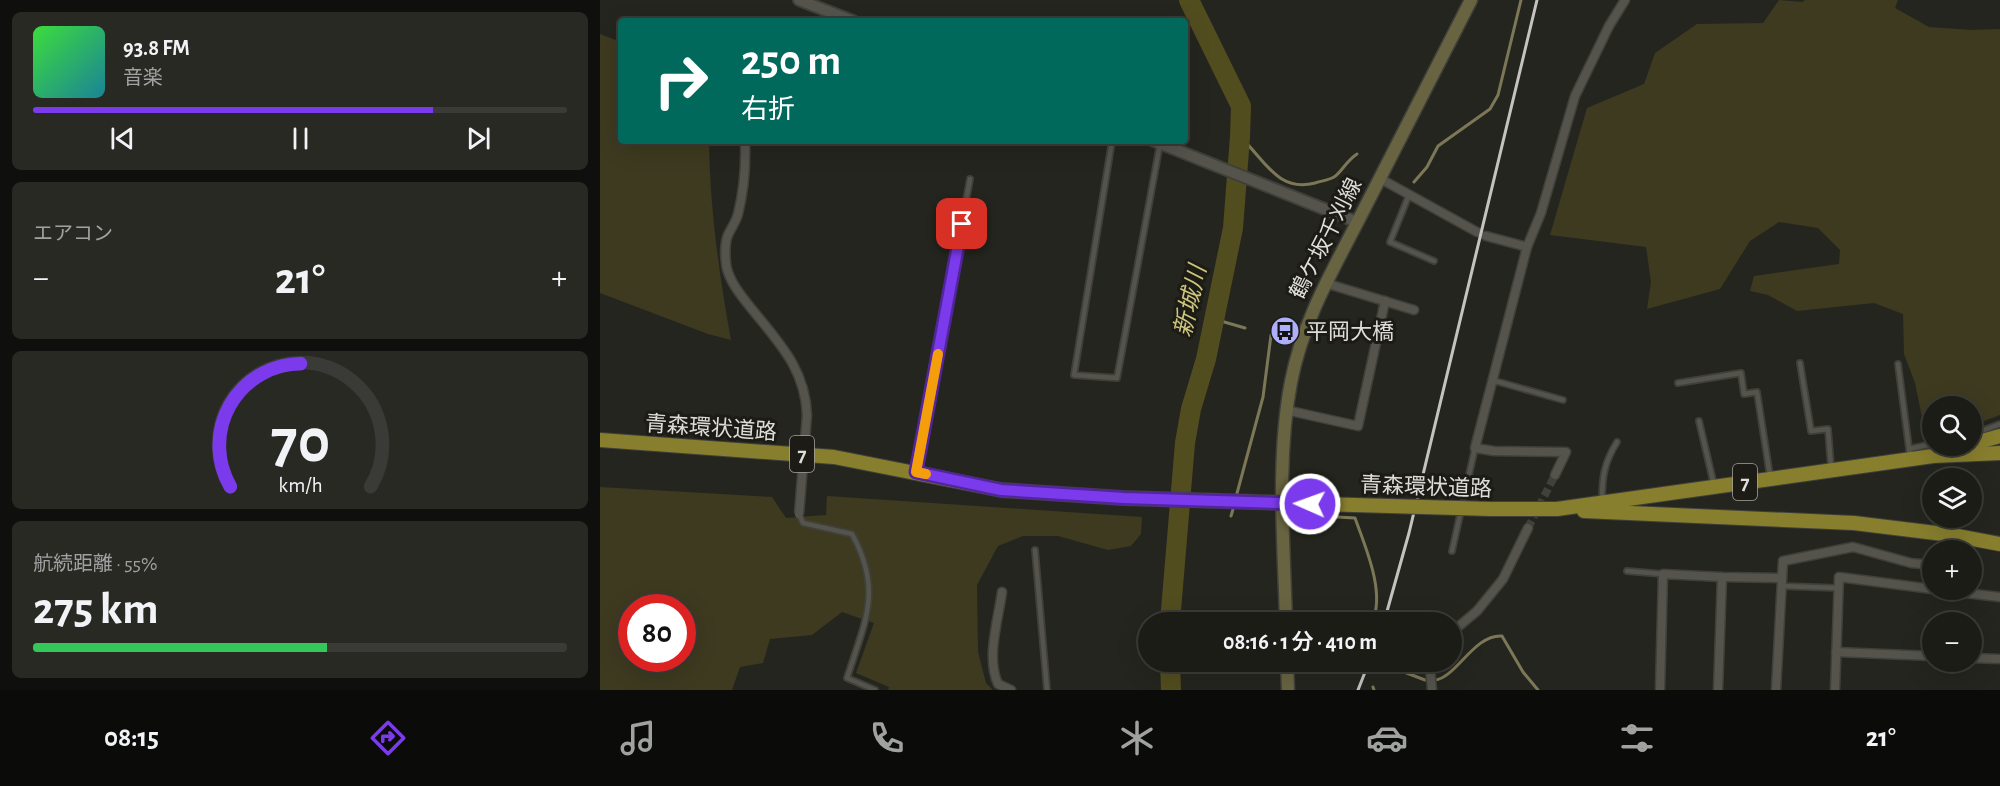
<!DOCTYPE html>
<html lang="ja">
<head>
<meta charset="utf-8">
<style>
  :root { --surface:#1c1c17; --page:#292924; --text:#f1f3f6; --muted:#a0a1a1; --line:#3a3a36; --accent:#7c3aed }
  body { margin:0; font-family:"Alegreya Sans","Noto Sans JP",sans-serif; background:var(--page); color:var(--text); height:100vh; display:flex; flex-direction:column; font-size:22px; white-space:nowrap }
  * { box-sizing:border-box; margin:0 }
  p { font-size:20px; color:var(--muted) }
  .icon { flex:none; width:33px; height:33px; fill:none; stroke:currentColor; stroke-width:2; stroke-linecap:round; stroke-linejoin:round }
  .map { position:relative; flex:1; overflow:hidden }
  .side { display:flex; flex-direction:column; gap:12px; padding:12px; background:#0f0f0d; width:600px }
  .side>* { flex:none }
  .hud { position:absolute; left:18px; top:18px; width:570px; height:126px; border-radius:6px; box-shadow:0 6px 24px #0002,0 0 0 2px var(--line); background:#00695c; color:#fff; overflow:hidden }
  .buttons { position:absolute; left:1322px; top:396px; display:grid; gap:12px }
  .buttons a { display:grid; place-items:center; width:60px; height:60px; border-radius:50%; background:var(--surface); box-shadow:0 6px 24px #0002,0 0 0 2px var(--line); font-size:30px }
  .speed { position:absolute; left:18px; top:594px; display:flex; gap:12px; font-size:30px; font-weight:700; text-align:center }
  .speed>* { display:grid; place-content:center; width:78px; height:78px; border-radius:50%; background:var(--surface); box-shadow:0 6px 24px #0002,0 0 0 2px var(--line); line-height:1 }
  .speed .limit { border:9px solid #d22; background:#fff; color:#111 }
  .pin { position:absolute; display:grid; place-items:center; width:51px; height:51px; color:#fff; margin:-26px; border-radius:12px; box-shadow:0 3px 9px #0006 }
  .me { position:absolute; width:66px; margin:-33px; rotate:272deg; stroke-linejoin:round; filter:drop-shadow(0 0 4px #0008) }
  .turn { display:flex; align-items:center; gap:21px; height:126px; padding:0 24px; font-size:27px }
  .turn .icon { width:78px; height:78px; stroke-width:2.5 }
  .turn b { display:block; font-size:42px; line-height:51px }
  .big { font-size:45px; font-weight:600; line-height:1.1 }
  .side .tile { flex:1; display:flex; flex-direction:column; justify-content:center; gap:9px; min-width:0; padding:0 21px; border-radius:9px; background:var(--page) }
  .side .dial { align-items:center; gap:0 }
  .dial svg { height:156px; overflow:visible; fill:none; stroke:var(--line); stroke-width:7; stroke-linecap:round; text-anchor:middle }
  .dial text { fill:var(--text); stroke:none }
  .song { display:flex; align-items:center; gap:18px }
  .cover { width:72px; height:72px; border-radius:9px; background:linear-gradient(135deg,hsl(120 70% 55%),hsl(190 70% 35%)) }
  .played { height:6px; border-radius:3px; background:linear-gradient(90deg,var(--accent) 75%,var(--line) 75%) }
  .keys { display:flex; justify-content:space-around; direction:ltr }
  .heat { display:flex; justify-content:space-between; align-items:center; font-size:33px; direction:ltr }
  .charge { height:9px; border-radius:4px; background:linear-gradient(90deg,#34c759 55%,var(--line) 0) }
  .trip { position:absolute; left:538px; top:612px; width:324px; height:60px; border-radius:30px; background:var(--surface); box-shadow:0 6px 24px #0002,0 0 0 2px var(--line); font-weight:600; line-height:60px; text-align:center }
  .menu { display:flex; height:96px; justify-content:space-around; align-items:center; background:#0b0b09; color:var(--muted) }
  .menu .icon { width:42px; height:42px }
  .menu .selected { color:var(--accent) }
  .menu b { font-size:27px; color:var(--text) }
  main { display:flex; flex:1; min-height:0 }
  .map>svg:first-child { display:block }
  .green { fill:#3d3a20; fill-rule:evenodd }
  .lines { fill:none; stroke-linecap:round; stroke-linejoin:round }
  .stream { stroke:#7c7857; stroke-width:3 }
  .river { stroke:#524d1f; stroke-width:20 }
  .minor-tunnel { stroke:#41413b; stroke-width:8; stroke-dasharray:8 4; stroke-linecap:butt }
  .service-casing { stroke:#40403a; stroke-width:8 }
  .minor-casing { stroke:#40403a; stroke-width:11 }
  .tertiary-casing { stroke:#40403a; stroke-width:14 }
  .secondary-casing { stroke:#40403a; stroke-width:15 }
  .trunk-casing { stroke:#40403a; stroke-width:16 }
  .service { stroke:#54534c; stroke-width:4.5 }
  .minor { stroke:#54534c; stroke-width:8 }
  .tertiary { stroke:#54534c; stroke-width:10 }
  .secondary { stroke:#686441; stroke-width:12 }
  .trunk { stroke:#887f2e; stroke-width:14 }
  .rail { stroke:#c4c3bf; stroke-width:3 }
  .minor-bridge-casing { stroke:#40403a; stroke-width:11; stroke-linecap:butt }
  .trunk-bridge-casing { stroke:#40403a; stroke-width:16; stroke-linecap:butt }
  .minor-bridge { stroke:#54534c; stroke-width:8 }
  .trunk-bridge { stroke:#887f2e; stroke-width:14 }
  .route-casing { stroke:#51269a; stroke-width:15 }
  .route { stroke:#7c3aed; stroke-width:10 }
  .slow { stroke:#f59e0b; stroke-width:10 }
  .labels { text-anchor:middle; stroke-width:6; stroke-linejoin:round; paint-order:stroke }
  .shield { fill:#1c1b15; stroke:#a4a39e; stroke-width:1.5 }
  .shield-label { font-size:21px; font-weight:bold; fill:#deddd9 }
  .street-label { font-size:22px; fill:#deddd9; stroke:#1c1b15 }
  .poi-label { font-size:22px; fill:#deddd9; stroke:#1c1b15; text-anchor:start }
  .water-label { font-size:24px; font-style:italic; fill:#cdc67c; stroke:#1c1b15 }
</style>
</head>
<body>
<main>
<section class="side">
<div class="tile">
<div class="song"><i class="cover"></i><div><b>93.8 FM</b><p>音楽</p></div></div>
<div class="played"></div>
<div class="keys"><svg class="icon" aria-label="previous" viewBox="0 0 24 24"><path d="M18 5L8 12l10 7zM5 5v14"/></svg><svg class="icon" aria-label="pause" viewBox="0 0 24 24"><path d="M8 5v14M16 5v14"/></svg><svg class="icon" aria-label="next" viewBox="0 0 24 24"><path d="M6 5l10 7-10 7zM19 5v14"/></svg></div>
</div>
<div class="tile"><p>エアコン</p>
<div class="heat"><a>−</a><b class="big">21°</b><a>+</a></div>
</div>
<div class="tile dial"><svg viewBox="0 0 100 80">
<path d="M14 69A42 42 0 1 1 86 69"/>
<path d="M14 69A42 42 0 0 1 50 6" stroke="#7c3aed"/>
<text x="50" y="56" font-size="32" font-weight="700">70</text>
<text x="50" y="72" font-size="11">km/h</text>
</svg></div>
<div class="tile"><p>航続距離 · 55%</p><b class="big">275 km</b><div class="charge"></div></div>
</section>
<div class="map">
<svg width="1400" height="690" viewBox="0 0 1400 690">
  <rect width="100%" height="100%" fill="#25251f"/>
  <!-- green -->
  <g class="green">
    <path d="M 1179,0 L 1202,2 L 1205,0 L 1298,0 L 1295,8 L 1329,27 L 1371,30 L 1400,29 L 1400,415 L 1371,426 L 1371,406 L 1332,406 L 1332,436 L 1326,437 L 1315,383 L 1304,354 L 1303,314 L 1274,303 L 1197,311 L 1168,295 L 1150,291 L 1154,276 L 1239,264 L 1240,250 L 1218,228 L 1179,222 L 1150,241 L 1120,289 L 1047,309 L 1051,282 L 1046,247 L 950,235 L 987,108 L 1044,84 L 1055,53 L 1097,24 L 1163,23 Z"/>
    <path d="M 0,34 L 21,42 L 21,141 L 109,141 C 110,209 119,274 131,340 L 108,334 L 0,293 Z"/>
    <path d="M 0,487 L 172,497 L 186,518 L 226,515 L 227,496 L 542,517 L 541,534 L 531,546 L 508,550 L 458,536 L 423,536 L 398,546 L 377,585 L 378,652 L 386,683 L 393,690 L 288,690 L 289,687 L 256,673 L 274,623 L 242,612 L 212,635 L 170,639 L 163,663 L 140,667 L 132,690 L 0,690 ZM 32,608 L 82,608 L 82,658 L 32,658 Z"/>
  </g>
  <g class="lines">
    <!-- stream -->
    <g class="stream">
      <path d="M 640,137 C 665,159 677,193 715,183 C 721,181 729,180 734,177 C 741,173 746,161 757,154"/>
      <path d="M 814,182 L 827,167 L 838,146 L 890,109 L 898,95 L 921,0"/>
      <path d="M 614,319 L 645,328"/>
      <path d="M 636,497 L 663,397 L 671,335"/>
      <path d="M 702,515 L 755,518 C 765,546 786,593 772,622"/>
      <path d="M 631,516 L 634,506"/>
      <path d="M 793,662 L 804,672 L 825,680"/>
      <path d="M 835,680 C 856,678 874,634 902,636 L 923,672 L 938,690"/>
      <path d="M 773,687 L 774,690"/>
    </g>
    <!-- river -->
    <g class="river">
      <path d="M 570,622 L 585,443 L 591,409 L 606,359 L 633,228 L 640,137 L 641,106 L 589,0"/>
      <path d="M 570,662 L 571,690"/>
    </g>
    <!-- minor-tunnel -->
    <path class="minor-tunnel" d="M 928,528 L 955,475"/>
    <!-- service casing -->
    <g class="service-casing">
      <g id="service">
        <path d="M 512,141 L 474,375 L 517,378 L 560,144"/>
        <path d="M 809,195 L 790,242 L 834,261"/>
        <path d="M 1200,363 L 1211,431 L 1228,429 L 1231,467"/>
        <path d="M 1298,364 L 1310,456"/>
        <path d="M 892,380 L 963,400"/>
        <path d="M 1078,383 L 1141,373 L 1144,394 L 1157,392 L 1170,476"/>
        <path d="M 1099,421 L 1114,485"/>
        <path d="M 1371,435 L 1400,424"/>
        <path d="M 1309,449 L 1332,444"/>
        <path d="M 316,472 L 370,179"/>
        <path d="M 1002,502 C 1002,477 1004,463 1017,442"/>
        <path d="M 199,514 L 203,523 L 252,534 C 283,591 265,621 247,678 L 275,690"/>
        <path d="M 435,550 L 447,690"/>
        <path d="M 852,551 L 875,448"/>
        <path d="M 1027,571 L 1063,574"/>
        <path d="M 1181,586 L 1238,588"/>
      </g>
    </g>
    <!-- minor casing -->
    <g class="minor-casing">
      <g id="minor">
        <path d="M 145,141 C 146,166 144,190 138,214 C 136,222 131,228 128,235 C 125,242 125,255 126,263 C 127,277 138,292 147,303 C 176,340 205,366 207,415"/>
        <path d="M 779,178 L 877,232"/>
        <path d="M 886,236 L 927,247"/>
        <path d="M 725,283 L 814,310"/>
        <path d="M 686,410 L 758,426 L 785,301"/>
        <path d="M 955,475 L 966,452 L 894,451 L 875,448 L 927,247 L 941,213 L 975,96 L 1009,26 L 1025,0"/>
        <path d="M 1347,550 L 1352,535"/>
        <path d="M 1339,590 L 1400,597"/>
        <path d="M 402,592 C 398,621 386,657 398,684 L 411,690"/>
        <path d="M 852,632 L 877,611 L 903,579 L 928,528"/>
        <path d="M 1236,652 L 1332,656"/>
        <path d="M 1371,658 L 1400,659"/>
        <path d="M 832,690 L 830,669 L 832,662"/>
        <path d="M 1060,690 L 1063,574 L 1122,577 L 1182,578"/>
        <path d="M 1118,690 L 1122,577"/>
        <path d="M 1176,690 L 1183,561 L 1253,547 L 1311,563 L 1332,565"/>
        <path d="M 1235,690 L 1239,577 L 1332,589"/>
      </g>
    </g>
    <!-- tertiary casing -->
    <g class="tertiary-casing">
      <g id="tertiary">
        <path d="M 199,0 L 253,21"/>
        <path d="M 554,141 L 757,222"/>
      </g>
    </g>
    <!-- secondary casing -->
    <g class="secondary-casing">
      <g id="secondary">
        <path d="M 686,622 C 684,543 676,460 691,382 C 702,324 730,275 757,223 C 795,149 833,74 871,0"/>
        <path d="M 687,662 L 688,690"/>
      </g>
    </g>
    <!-- trunk casing -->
    <g class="trunk-casing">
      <g id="trunk">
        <path d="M 0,440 L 234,457 L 401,490 L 523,498"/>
        <path d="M 1371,444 L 1400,436"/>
        <path d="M 891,509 L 957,509 L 1333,456 L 1400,453"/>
        <path d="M 984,511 L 1254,523 L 1352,535 L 1400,544"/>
      </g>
    </g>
    <!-- service -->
    <use href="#service" class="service"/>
    <!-- minor -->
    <use href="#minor" class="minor"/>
    <!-- tertiary -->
    <use href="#tertiary" class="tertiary"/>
    <!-- secondary -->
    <use href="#secondary" class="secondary"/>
    <!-- trunk -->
    <use href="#trunk" class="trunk"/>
    <!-- rail -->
    <g class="rail">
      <path d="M 784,622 L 809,533 L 937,0"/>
      <path d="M 758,690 L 769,662"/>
    </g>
    <!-- minor-bridge casing -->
    <g class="minor-bridge-casing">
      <path id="minor-bridge" d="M 199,514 L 207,415"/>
    </g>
    <!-- trunk-bridge casing -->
    <g class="trunk-bridge-casing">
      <path id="trunk-bridge" d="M 523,498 L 891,509"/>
    </g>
    <!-- minor-bridge -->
    <use href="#minor-bridge" class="minor-bridge"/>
    <!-- trunk-bridge -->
    <use href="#trunk-bridge" class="trunk-bridge"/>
  </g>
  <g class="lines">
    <!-- route casing -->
    <g class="route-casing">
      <path id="route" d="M 362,224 L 316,472 L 401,490 L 524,498 L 710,504"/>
    </g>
    <!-- route -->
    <use href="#route" class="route"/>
    <!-- slow -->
    <path class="slow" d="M 326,474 L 316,472 L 338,354"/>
  </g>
  <!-- icons -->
  <defs>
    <g id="bus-disc" transform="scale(1.5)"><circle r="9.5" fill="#aeaefb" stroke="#1c1b15"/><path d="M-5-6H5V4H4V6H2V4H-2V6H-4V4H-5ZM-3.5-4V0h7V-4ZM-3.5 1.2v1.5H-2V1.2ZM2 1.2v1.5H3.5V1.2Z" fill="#111"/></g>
  </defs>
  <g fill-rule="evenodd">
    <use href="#bus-disc" x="685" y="331"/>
  </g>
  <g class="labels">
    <!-- shield labels -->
    <g class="shield">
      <rect x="190" y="436" width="24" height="36" rx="4.5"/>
      <rect x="1133" y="464" width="24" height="36" rx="4.5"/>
    </g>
    <g class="shield-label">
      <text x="202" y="461">7</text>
      <text x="1145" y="489">7</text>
    </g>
    <!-- street labels -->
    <g class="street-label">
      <text transform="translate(725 238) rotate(-63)" y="8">鶴ケ坂千刈線</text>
      <text transform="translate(111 427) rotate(4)" y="8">青森環状道路</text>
      <text transform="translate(826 486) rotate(2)" y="8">青森環状道路</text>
    </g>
    <!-- poi labels -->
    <g class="poi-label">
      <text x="706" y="339">平岡大橋</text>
    </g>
    <!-- water labels -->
    <g class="water-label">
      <text transform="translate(590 301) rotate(-77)" y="8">新城川</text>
    </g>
  </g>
</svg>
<div class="buttons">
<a><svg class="icon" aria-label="search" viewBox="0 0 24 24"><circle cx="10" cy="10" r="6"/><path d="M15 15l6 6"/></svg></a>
<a><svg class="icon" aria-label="layers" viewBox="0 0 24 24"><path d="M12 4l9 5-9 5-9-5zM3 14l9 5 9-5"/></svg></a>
<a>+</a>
<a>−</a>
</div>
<div class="speed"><div class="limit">80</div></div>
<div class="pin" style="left:362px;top:224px;background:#d93025"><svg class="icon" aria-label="arrive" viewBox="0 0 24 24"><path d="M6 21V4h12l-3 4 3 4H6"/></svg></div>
<svg class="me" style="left:710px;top:504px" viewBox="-20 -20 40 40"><circle r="17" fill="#7c3aed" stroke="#fff" stroke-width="3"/><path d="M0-11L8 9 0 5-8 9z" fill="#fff"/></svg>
<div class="trip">08:16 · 1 分 · 410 m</div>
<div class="hud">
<div class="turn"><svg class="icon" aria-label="right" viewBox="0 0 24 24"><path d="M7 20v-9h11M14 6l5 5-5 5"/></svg><div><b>250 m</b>右折</div></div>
</div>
</div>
</main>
<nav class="menu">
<b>08:15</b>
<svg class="icon selected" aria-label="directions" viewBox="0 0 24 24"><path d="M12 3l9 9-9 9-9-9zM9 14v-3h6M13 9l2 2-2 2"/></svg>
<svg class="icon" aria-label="music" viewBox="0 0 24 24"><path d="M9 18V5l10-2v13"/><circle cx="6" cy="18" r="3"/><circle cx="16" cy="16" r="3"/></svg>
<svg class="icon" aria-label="phone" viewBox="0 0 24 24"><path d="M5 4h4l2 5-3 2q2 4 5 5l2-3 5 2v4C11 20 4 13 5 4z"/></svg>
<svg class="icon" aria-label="climate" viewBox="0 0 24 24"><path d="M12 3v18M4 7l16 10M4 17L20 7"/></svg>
<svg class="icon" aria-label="car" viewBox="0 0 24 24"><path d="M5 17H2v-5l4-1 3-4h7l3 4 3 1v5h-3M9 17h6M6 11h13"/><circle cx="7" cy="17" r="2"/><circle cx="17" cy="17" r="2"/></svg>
<svg class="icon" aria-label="filters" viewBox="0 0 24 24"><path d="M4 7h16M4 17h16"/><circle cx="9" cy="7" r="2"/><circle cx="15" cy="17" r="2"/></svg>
<b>21°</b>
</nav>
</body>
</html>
